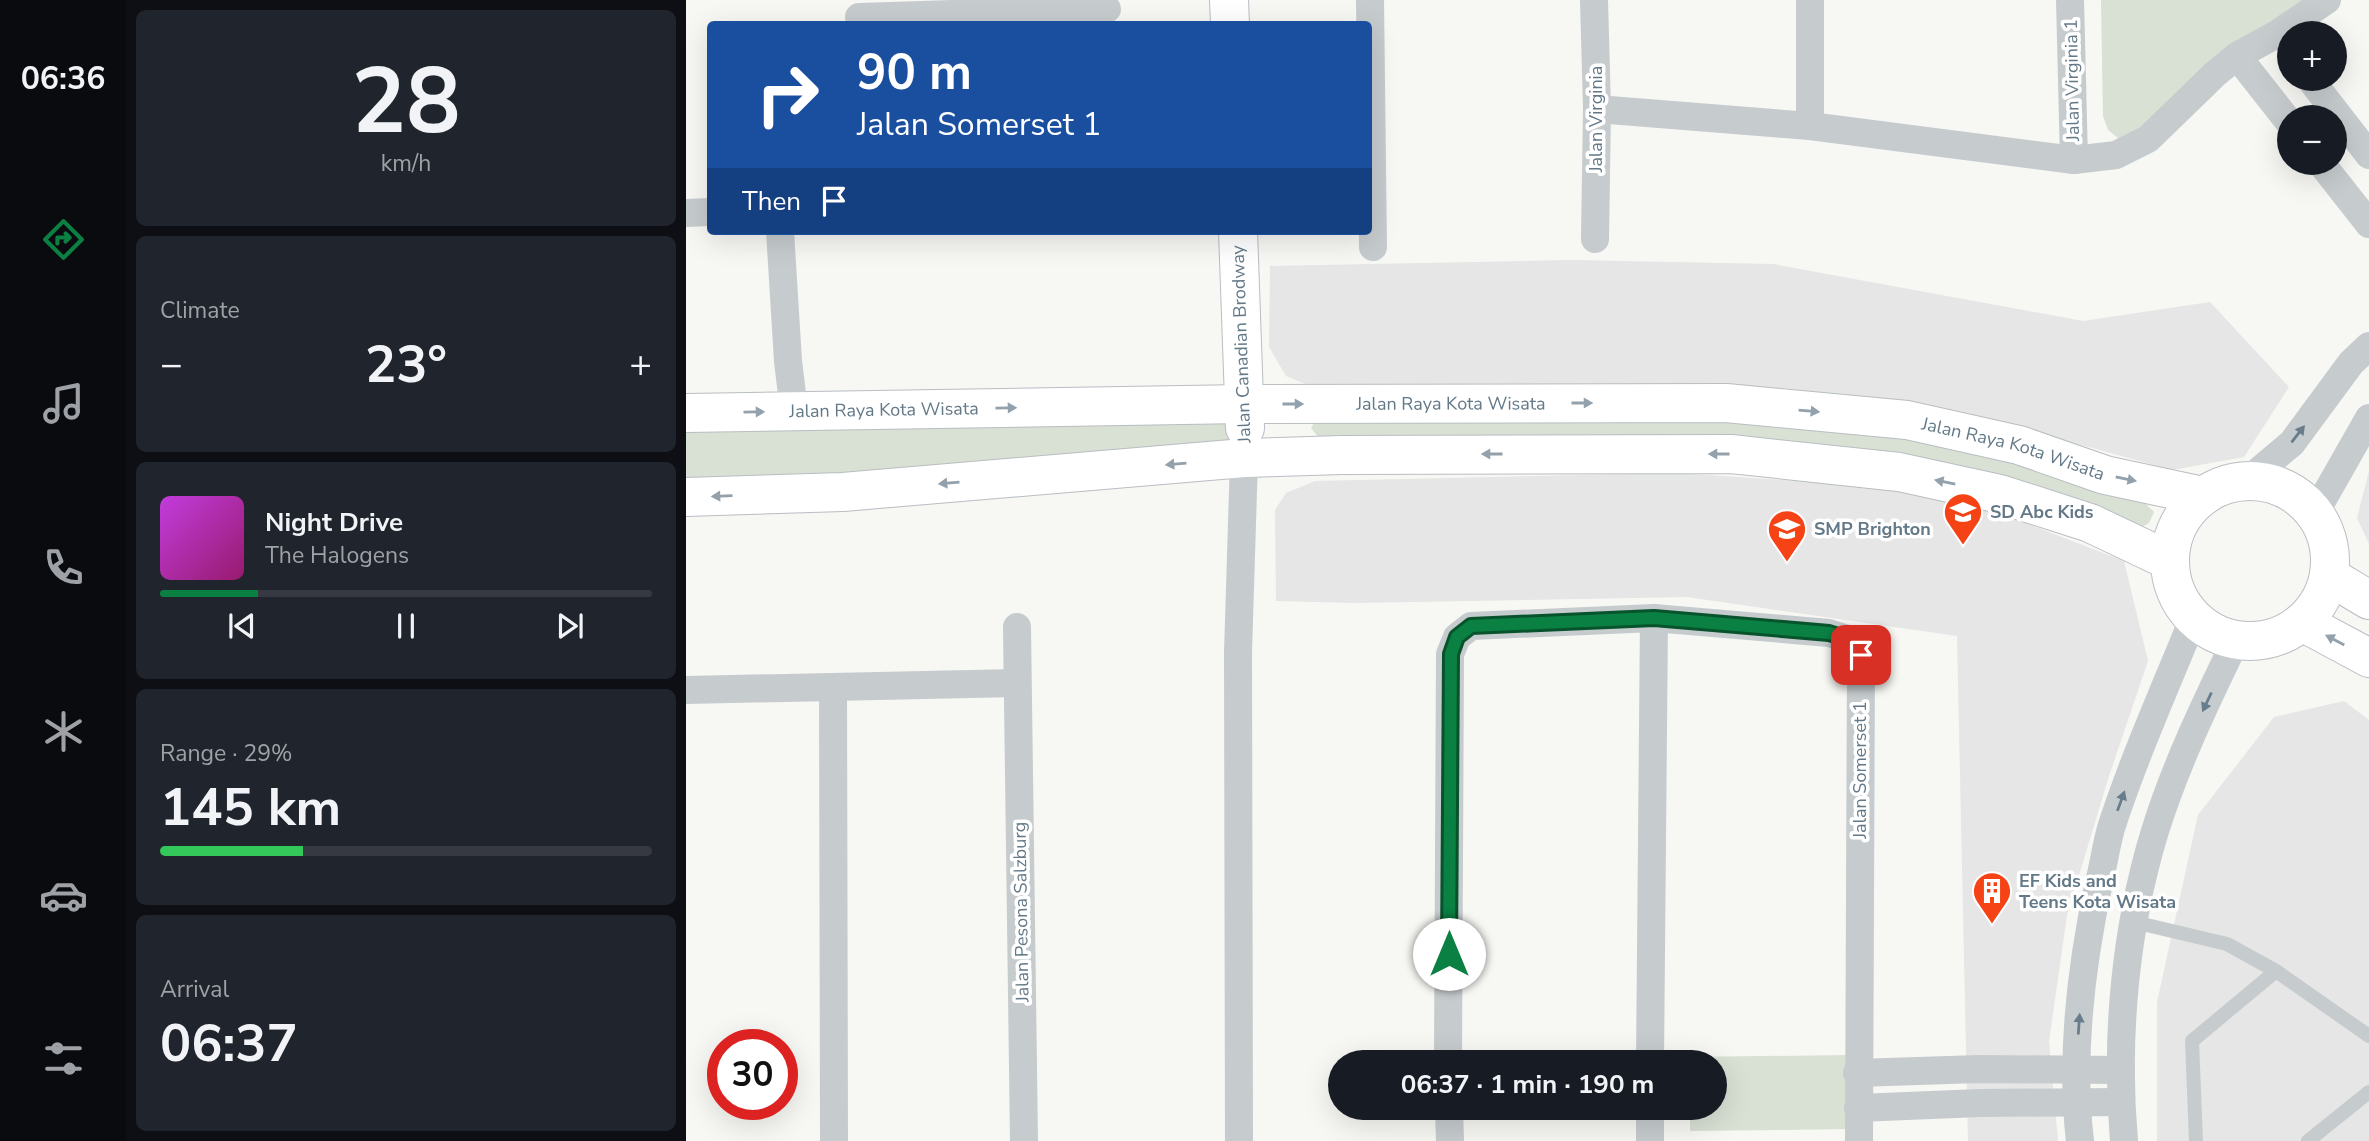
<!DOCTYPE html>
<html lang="en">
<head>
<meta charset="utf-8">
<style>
  :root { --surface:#171b24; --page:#20242c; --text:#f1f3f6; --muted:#9ea1a6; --line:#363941; --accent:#0b8043 }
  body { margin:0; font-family:"Nunito Sans",sans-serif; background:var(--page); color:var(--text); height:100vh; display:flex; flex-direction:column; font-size:26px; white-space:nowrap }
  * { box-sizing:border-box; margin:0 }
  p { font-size:23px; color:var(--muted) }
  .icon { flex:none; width:38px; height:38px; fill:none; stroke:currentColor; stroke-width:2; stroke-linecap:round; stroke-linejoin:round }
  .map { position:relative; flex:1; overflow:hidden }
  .details { display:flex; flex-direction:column; gap:10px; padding:10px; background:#0d0f14; width:560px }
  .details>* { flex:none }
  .guide { position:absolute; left:21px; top:21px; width:665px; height:214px; border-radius:7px; box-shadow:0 7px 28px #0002; background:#1a4fa0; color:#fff; overflow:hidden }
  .tools { position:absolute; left:1591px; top:21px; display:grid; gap:14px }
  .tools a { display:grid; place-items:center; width:70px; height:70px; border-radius:50%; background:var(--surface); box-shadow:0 7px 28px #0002; font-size:35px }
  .speed { position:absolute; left:21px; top:1029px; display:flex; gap:14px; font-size:35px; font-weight:700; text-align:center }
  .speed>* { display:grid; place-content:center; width:91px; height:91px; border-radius:50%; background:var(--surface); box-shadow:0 7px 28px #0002; line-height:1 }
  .speed .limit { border:10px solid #d22; background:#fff; color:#111 }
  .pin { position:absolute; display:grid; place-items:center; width:60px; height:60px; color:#fff; margin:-30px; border-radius:14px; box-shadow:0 4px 10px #0006 }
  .me { position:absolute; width:77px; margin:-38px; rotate:0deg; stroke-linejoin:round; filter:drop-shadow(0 0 5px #0008) }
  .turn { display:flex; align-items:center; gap:24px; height:147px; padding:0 35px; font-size:32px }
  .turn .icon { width:91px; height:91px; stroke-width:2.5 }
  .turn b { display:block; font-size:49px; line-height:60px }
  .then { display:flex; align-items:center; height:66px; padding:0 35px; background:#0003; gap:14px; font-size:26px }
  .big { font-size:52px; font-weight:700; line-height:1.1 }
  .details .card { flex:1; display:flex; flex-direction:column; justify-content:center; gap:10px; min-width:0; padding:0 24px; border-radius:10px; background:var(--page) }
  .details .dial { align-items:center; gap:0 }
  .dial b { font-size:91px; line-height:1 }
  .song { display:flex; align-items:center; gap:21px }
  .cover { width:84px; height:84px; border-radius:10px; background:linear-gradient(135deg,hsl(290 70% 55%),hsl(320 70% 35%)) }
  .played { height:7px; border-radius:4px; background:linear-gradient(90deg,var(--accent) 20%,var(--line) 20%) }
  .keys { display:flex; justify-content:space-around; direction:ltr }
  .heat { display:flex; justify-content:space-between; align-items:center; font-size:38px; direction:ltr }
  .charge { height:10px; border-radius:5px; background:linear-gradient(90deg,#34c759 29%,var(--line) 0) }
  .trip { position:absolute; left:642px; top:1050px; width:399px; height:70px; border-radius:35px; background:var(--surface); box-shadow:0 7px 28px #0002; font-weight:700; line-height:70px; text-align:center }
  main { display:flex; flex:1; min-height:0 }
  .dock { display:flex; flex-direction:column; width:126px; justify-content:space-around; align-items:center; background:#090b0e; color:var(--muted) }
  .dock .icon { width:49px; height:49px }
  .dock .on { color:var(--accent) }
  .dock b { font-size:32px; color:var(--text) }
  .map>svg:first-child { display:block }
  .built { fill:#e5e6e5 }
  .green { fill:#d9e0d4 }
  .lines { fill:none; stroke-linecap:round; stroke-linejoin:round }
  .secondary-casing { stroke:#b8bec2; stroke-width:40 }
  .lane { stroke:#c6cbce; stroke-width:14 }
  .street { stroke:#c6cbce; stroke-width:28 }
  .secondary { stroke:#fff; stroke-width:38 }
  .oneway { fill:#92a1ac }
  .oneway2 { fill:#687d8c }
  .route-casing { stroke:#07532c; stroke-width:18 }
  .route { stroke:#0b8043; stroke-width:12 }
  .labels { text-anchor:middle; stroke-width:7; stroke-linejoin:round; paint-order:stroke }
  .street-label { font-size:18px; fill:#637988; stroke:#fff }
  .poi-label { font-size:18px; font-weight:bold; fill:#637988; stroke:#fff; text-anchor:start }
</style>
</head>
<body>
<main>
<nav class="dock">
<b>06:36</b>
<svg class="icon on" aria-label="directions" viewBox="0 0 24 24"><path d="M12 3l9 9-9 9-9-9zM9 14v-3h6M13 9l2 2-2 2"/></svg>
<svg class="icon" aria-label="music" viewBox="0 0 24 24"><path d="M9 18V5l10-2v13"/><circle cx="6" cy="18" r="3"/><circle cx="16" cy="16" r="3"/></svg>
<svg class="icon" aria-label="phone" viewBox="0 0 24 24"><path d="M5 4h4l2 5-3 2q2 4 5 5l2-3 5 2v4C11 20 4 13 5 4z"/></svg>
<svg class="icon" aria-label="climate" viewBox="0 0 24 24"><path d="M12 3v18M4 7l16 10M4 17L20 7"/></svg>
<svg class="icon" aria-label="car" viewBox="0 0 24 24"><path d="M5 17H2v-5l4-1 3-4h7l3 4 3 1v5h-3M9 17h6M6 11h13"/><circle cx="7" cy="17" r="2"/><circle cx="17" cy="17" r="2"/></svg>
<svg class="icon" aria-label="filters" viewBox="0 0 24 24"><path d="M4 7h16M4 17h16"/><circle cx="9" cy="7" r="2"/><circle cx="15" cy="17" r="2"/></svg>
</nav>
<section class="details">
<div class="card dial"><b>28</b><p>km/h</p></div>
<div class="card"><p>Climate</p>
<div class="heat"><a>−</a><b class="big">23°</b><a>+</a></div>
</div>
<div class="card">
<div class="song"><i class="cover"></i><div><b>Night Drive</b><p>The Halogens</p></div></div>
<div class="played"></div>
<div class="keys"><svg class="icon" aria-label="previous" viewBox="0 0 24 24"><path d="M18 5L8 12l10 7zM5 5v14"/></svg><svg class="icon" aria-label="pause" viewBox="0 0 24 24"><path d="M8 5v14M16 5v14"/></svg><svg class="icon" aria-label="next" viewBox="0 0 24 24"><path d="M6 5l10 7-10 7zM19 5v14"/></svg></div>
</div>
<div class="card"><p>Range · 29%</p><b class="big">145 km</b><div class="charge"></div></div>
<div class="card"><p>Arrival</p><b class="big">06:37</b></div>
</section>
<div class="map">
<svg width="1683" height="1141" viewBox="0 0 1683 1141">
  <rect width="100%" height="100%" fill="#f7f7f4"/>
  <!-- built -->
  <g class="built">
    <path d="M 885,260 L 1087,264 L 1397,321 L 1524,302 L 1603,387 L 1558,457 L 1486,470 L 1403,447 L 1252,411 L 1098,388 L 629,388 L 600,376 L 583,347 L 584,266 Z"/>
    <path d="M 1683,471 L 1683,544 L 1671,518 Z"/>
    <path d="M 989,473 L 1191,486 L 1319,515 L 1438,561 L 1462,661 L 1423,776 L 1381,915 L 1363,1041 L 1372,1141 L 1282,1141 L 1271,636 L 1001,597 L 670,603 L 590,601 L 589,510 L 600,493 L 629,481 Z"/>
    <path d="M 1658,701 L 1683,720 L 1683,1141 L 1471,1141 L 1471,1002 L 1512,815 L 1588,717 Z"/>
  </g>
  <!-- green -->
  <g class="green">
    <path d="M 1415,0 L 1633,0 L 1437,142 L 1422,130 L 1417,116 Z"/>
    <path d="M 558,404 L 558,458 L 0,497 L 0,412 Z"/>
    <path d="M 1042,415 L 1221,433 L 1335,461 L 1460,504 L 1468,512 L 1463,523 L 1456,527 L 1334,490 L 633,438 L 625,428 L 630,419 Z"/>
    <path d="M 1164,1055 L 1165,1129 L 1004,1131 L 1004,1108 L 1029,1108 L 1029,1062 L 1003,1062 L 1003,1057 Z"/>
  </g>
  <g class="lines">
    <!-- secondary casing -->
    <g class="secondary-casing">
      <g id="secondary">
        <path d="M 543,0 L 544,24"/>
        <path d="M 552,231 L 559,428"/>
        <path id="s1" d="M 0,413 L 558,404 L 1040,403 L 1221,420 L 1333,445 L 1419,475 L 1517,496"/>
        <circle cx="1564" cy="561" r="80"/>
        <path d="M 0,497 L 157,492 L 558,458 L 656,455 L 1045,454 L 1213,472 L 1314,494 L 1404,523 L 1484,561"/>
        <path d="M 1643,576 L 1683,600"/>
        <path d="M 1616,622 L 1683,658"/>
      </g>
    </g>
    <!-- lane -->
    <g class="lane">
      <path d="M 1448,922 L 1541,944 L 1590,971 L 1683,1036"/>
      <path d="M 1510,1141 L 1506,1041 L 1590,971"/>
      <path d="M 1622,1141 L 1683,1092"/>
    </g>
    <!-- street -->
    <g class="street">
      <path d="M 684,0 L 687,247"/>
      <path d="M 908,0 L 911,109 L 909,239"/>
      <path d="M 1384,0 L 1388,160"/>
      <path d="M 173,17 L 421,9"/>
      <path d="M 1551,56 L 1603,122"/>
      <path d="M 1624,79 L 1683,155"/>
      <path d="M 911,109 L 1124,126 L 1388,160 L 1430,155 L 1462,139 L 1529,74 L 1551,56 L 1591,34 L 1641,0"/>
      <path d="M 1124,126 L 1124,0"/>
      <path d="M 1635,163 L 1683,224"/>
      <path d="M 0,213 L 24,212"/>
      <path d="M 94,231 L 102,361 L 108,411"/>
      <path d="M 1562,480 L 1606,443 L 1665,363 L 1683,346"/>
      <path d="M 1629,513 L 1683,418"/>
      <path d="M 331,627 L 338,1141"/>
      <path d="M 147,687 L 148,1141"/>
      <path d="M 0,690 L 331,683"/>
      <path d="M 762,1062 L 764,654 L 771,637 L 785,626 L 968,618 L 1143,633 L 1162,639 L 1175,655 L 1173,1141"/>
      <path d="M 964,1062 L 968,618"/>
      <path d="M 1171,1073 L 1293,1069 L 1435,1070"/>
      <path d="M 763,1108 L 764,1141"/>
      <path d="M 964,1108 L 964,1141"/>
      <path d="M 1172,1108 L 1294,1103 L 1435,1102"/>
      <path d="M 553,1141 L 552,653 L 558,458"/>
      <path d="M 1394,1141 C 1384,1056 1395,966 1413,882 C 1418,864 1420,844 1426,825 C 1449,755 1480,686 1508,617"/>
      <path d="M 1438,1141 C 1429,1039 1439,929 1469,831 C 1490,764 1520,702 1550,640"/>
    </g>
    <!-- secondary -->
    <use href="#secondary" class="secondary"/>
  </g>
  <!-- one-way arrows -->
  <defs><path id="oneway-solid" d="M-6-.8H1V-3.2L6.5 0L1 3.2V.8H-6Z" transform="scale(1.75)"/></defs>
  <g class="oneway">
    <use href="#oneway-solid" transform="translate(896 403)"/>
    <use href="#oneway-solid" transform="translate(607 404)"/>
    <use href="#oneway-solid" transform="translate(320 408) rotate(-1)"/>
    <use href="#oneway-solid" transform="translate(1123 411) rotate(5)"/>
    <use href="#oneway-solid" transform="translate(68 412) rotate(-1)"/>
    <use href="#oneway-solid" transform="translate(806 454) rotate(180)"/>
    <use href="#oneway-solid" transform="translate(1033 454) rotate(-180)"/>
    <use href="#oneway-solid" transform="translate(490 464) rotate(175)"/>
    <use href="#oneway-solid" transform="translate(1440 479) rotate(12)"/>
    <use href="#oneway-solid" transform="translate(1259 482) rotate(-168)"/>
    <use href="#oneway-solid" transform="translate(263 483) rotate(175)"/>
    <use href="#oneway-solid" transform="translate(36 496) rotate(178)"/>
    <use href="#oneway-solid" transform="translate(1649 640) rotate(-152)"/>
  </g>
  <g class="oneway2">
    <use href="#oneway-solid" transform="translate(1612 434) rotate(-52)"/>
    <use href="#oneway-solid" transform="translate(1521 702) rotate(115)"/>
    <use href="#oneway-solid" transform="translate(1435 801) rotate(-70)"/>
    <use href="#oneway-solid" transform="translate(1393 1024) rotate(-86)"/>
  </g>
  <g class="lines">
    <!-- route casing -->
    <g class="route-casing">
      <path id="route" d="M 763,954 L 765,654 L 771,637 L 785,626 L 968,618 L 1143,633 L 1162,639 L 1175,655"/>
    </g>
    <!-- route -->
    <use href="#route" class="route"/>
  </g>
  <!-- icons -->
  <defs>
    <g id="school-pin" transform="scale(2.0125)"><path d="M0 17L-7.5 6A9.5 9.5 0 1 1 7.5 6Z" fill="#f54316" stroke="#fff"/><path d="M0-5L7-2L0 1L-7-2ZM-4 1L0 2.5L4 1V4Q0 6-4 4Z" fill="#fff"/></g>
    <g id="building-pin" transform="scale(2.0125)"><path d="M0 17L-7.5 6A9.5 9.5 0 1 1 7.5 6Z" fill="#f54316" stroke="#fff"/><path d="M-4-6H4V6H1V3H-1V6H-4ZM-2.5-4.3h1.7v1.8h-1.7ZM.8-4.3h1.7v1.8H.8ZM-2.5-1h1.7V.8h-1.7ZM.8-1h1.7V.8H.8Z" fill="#fff"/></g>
  </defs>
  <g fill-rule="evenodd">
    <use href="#school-pin" x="1277" y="512"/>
    <use href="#school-pin" x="1101" y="529"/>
    <use href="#building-pin" x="1306" y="891"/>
  </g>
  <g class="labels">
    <!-- street labels -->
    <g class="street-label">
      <text transform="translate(1386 80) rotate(-91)" y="6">Jalan Virginia 1</text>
      <text transform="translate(910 119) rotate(-90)" y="6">Jalan Virginia</text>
      <text transform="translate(555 344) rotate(-92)" y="6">Jalan Canadian Brodway</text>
      <text dy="6" stroke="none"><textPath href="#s1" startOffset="765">Jalan Raya Kota Wisata</textPath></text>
      <text dy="6" stroke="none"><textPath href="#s1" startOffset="198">Jalan Raya Kota Wisata</textPath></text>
      <text dy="6" stroke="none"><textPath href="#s1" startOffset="1332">Jalan Raya Kota Wisata</textPath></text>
      <text transform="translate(1174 770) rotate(-90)" y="6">Jalan Somerset 1</text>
      <text transform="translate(335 912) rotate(-91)" y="6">Jalan Pesona Salzburg</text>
    </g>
    <!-- poi labels -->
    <g class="poi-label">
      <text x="1304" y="518">SD Abc Kids</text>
      <text x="1128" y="535">SMP Brighton</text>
      <text x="1333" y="887">EF Kids and<tspan x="1333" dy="21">Teens Kota Wisata</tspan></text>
    </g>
  </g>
</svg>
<div class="tools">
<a>+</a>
<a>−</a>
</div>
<div class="speed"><div class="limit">30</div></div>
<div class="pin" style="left:1175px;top:655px;background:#d93025"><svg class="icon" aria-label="arrive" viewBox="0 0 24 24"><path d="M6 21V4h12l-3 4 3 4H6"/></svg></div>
<svg class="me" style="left:763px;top:954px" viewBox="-20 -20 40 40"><circle r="19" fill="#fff"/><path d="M0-13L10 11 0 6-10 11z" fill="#0b8043"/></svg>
<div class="trip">06:37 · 1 min · 190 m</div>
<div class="guide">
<div class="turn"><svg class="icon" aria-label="right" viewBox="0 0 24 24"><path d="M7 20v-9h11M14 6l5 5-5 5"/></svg><div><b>90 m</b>Jalan Somerset 1</div></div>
<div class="then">Then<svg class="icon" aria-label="arrive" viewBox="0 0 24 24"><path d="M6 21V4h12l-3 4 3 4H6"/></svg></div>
</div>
</div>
</main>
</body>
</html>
